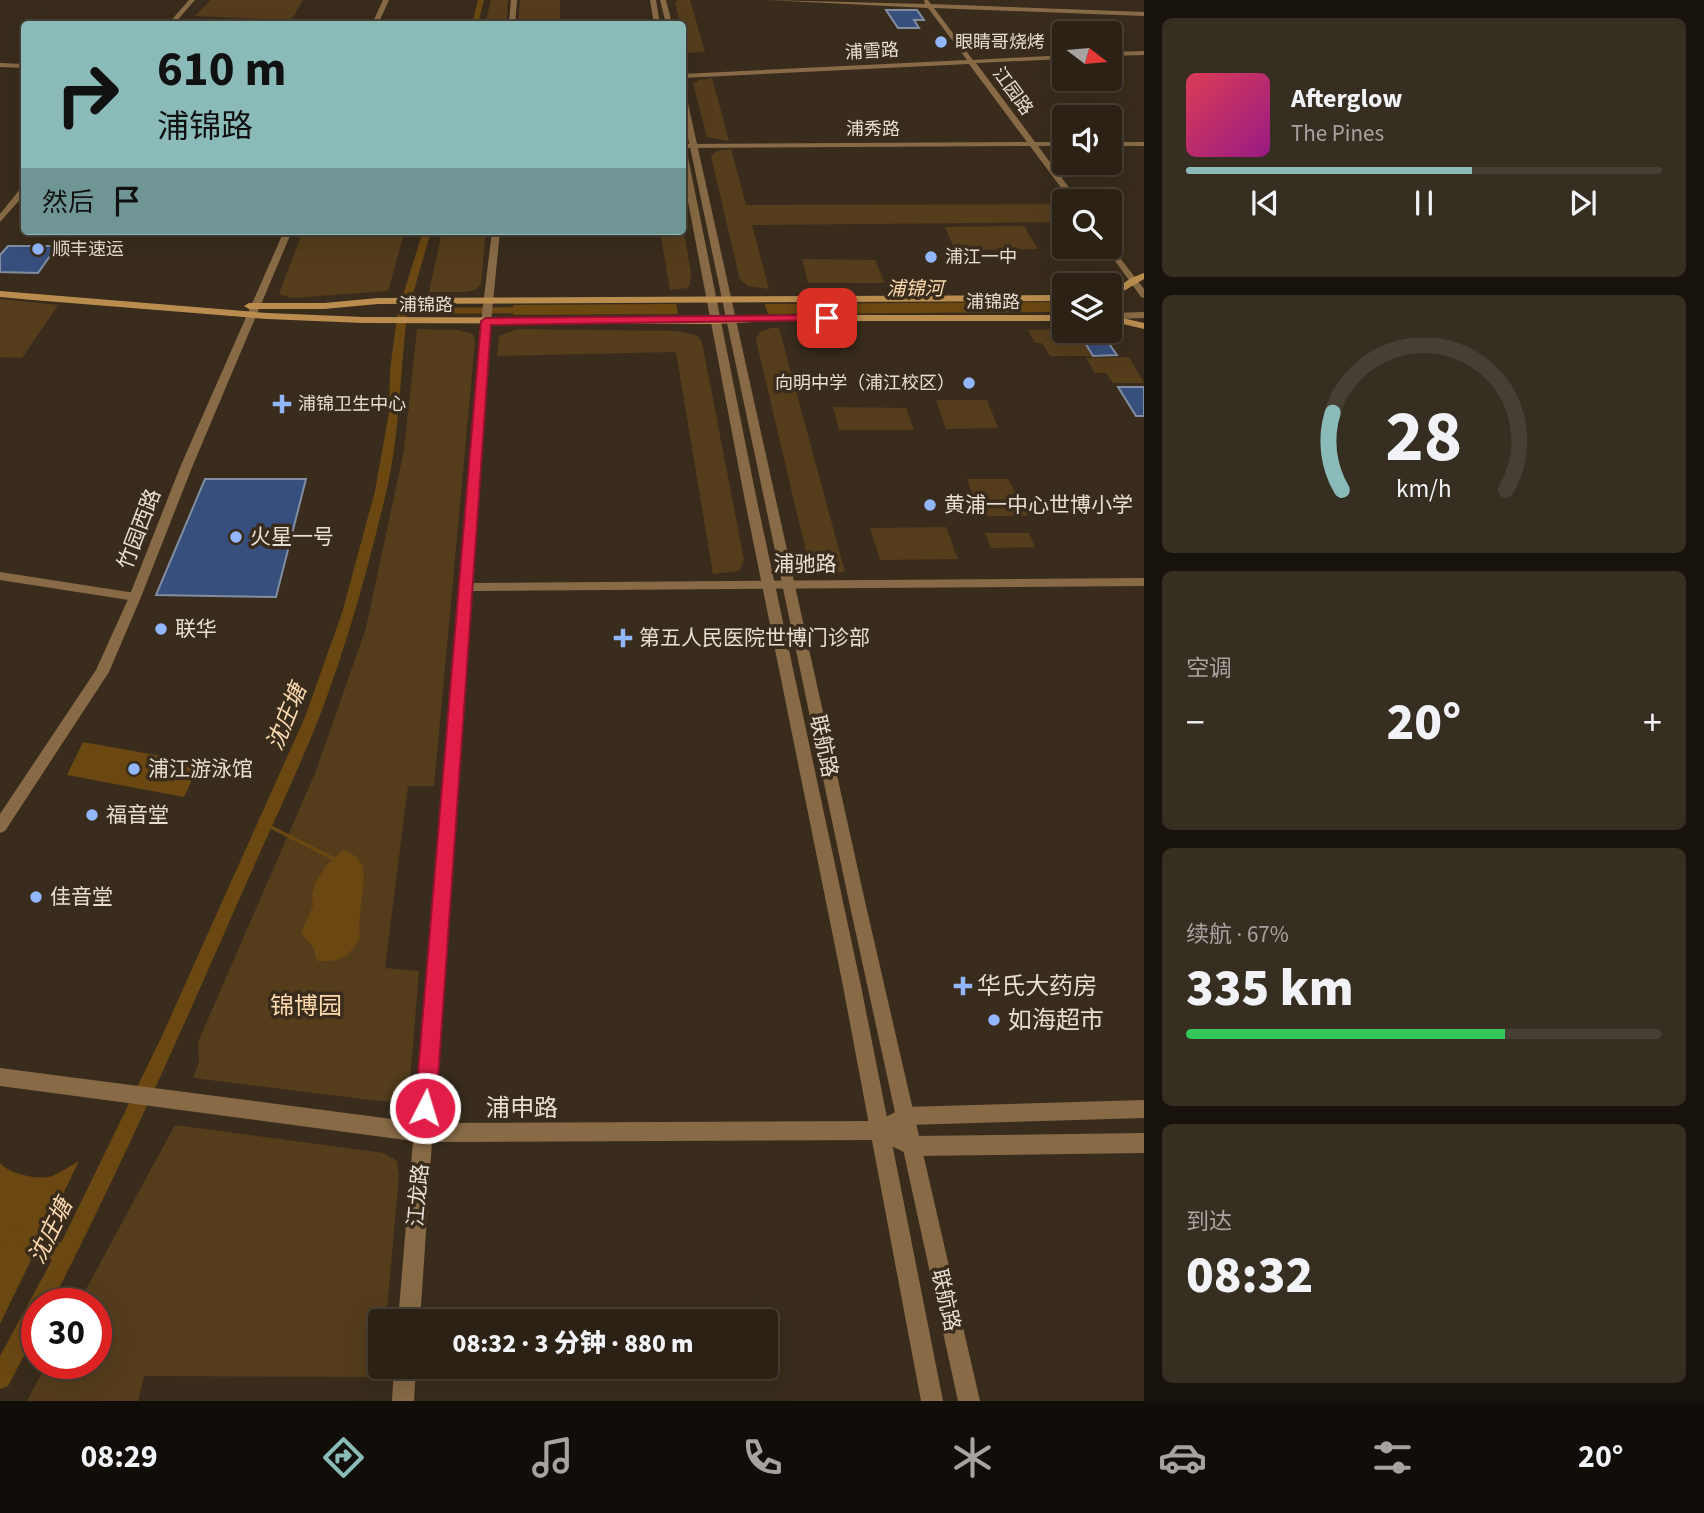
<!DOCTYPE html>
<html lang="zh">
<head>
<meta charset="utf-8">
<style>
  :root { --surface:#2b2115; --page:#372e22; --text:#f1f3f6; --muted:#a6a3a0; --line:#473e34; --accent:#8bbbb9 }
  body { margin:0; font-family:"Source Sans 3","Noto Sans SC",sans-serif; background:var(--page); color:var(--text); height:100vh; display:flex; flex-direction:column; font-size:26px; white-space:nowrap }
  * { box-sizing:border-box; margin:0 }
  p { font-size:23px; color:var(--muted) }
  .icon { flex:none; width:38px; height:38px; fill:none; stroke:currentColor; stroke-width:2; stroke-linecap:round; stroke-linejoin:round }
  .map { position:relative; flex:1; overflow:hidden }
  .side { display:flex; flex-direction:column; gap:18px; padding:18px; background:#18120c; width:560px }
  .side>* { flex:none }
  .guide { position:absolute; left:21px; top:21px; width:665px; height:214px; border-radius:7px; box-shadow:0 7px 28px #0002,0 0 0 2px var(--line); background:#8bbbb9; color:#111; overflow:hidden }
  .needle { width:46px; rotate:106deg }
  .fabs { position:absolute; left:1052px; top:21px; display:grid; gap:14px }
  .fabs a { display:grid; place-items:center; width:70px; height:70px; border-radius:7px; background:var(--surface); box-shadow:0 7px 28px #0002,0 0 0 2px var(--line); font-size:35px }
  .speed { position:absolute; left:21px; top:1288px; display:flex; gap:14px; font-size:35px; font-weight:700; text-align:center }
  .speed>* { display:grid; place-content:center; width:91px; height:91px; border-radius:50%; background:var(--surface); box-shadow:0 7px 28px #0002,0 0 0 2px var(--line); line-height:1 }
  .speed .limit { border:10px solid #d22; background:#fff; color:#111 }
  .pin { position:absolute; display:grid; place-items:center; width:60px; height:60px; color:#fff; margin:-30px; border-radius:14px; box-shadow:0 4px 10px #0006 }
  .me { position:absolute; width:77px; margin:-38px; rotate:5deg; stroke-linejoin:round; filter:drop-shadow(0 0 5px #0008) }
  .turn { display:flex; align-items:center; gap:24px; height:147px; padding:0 21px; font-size:32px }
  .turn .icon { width:91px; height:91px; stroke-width:2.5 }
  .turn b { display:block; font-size:49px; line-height:60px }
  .then { display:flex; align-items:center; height:66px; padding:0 21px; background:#0003; gap:14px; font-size:26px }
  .big { font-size:52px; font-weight:800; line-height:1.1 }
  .side .card { flex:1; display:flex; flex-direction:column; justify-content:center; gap:10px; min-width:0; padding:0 24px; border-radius:10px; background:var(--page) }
  .side .dial { align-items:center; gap:0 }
  .dial svg { height:182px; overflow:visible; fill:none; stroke:var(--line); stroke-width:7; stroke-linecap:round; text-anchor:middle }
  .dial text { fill:var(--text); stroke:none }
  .song { display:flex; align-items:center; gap:21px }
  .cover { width:84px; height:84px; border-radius:10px; background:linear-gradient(135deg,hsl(350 70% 55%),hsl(310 70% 35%)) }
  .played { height:7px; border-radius:4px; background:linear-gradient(90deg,var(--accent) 60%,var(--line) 60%) }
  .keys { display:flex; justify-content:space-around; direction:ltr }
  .heat { display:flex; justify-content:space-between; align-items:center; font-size:38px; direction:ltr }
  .charge { height:10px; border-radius:5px; background:linear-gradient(90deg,#34c759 67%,var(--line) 0) }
  .trip { position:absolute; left:368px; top:1309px; width:410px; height:70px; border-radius:7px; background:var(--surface); box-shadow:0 7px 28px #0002,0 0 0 2px var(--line); font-weight:800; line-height:70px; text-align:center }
  .tab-bar { display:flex; height:112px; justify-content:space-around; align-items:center; background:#110d08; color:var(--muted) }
  .tab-bar .icon { width:49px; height:49px }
  .tab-bar .selected { color:var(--accent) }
  .tab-bar b { font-size:32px; color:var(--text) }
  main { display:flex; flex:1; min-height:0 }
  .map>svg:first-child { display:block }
  .green { fill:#553d1c }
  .water { fill:#6b4812 }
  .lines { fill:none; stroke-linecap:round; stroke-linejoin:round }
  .stream { stroke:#6b4812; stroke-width:3.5 }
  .canal { fill:#6b4812; fill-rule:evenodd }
  .building { fill:#374f7d; stroke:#818da1; stroke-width:2 }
  .minor { fill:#886b46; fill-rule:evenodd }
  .tertiary { fill:#886b46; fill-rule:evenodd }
  .secondary { fill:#ba8d4f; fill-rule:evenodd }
  .route { fill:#e11d48; stroke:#92132f; stroke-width:2 }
  .poi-dot { fill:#93b7fd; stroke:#392c1c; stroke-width:2.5 }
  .labels { text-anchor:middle; stroke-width:7; stroke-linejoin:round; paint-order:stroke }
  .far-poi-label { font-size:18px; fill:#e7ded4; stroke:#392c1c; text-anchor:start }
  .far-street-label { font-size:18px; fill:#e7ded4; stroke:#392c1c }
  .far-water-label { font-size:19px; font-style:italic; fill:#fcdaaf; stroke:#392c1c }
  .poi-label { font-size:21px; fill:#e7ded4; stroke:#392c1c; text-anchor:start }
  .street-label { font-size:21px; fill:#e7ded4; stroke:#392c1c }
  .water-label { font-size:23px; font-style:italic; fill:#fcdaaf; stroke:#392c1c }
  .near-poi-label { font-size:24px; fill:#e7ded4; stroke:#392c1c; text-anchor:start }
  .near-park-label { font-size:24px; fill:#fddaaf; stroke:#392c1c }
  .near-street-label { font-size:24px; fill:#e7ded4; stroke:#392c1c }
</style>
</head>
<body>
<main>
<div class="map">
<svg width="1144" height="1401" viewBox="0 0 1144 1401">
  <rect width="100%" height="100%" fill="#392c1c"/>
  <!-- green -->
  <g class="green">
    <path d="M 211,0 L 303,0 L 291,20 L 195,16 Z"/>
    <path d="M 491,0 L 508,0 L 506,24 L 485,24 Z"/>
    <path d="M 520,0 L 560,0 L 560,24 L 518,24 Z"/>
    <path d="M 678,0 L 690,0 L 705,52 L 687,53 L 675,2 Z"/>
    <path d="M 712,78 L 729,141 L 707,137 L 693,84 L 699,80 Z"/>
    <path d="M 731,149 L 746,205 L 1064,204 L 1064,222 L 752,225 L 769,289 L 748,286 L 740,280 L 711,156 L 717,151 Z"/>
    <path d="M 1024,226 L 1038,249 L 955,250 L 945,227 Z"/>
    <path d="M 683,227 L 691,273 L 690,285 L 687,288 L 670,290 L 660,231 L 682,231 Z"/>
    <path d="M 303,231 L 405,231 L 388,291 L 292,298 L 279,294 Z"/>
    <path d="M 442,231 L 486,231 L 481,284 L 475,290 L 464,292 L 429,292 Z"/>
    <path d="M 802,259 L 875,260 L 885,283 L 808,283 Z"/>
    <path d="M 0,299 L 58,305 L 22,358 L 0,357 Z"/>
    <path d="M 771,328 L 779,328 L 845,572 C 829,572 815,571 807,556 L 756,340 L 760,332 Z"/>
    <path d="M 417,329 L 457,330 L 473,334 L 475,342 L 434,786 L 408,786 L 385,968 L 419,971 L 410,1081 L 401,1095 L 388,1102 L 193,1078 L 199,1062 L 198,1042 L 316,771 L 366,628 L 404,450 Z"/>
    <path d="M 517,329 L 677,331 L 698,336 L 702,342 L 744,560 L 739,571 L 713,574 L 676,352 L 497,356 L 499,336 Z"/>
    <path d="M 1064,329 L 1078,331 L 1093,356 L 1050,356 L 1042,343 L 1035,343 L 1028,330 Z"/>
    <path d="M 1129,357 L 1144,383 L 1113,383 L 1106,373 L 1095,373 L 1086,358 Z"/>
    <path d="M 936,400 L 987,400 L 998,428 L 946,429 Z"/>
    <path d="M 833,407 L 906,408 L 914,430 L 839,430 Z"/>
    <path d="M 967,479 L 1008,479 L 1028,516 L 981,516 Z"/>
    <path d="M 946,527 L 958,559 L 880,560 L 870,528 Z"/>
    <path d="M 985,533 L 1029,533 L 1035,547 L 991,548 Z"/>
    <path d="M 175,1125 L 384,1153 L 397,1161 L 399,1175 L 386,1321 L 380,1321 L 381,1377 L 144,1376 L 138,1401 L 27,1401 L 47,1363 L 96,1363 L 96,1304 L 78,1304 Z"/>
  </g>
  <!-- water -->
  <g class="water">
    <path d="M 1064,302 L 1064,312 L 768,314 L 765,304 Z"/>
    <path d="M 676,304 L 678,314 L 513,315 L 513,305 Z"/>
    <path d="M 83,742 L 200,763 L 184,797 L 67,775 Z"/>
    <path d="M 343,850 C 352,853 361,858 363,868 C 366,887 357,914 360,938 C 348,958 341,962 317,961 L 313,947 L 301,933 L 313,906 L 312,895 L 316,881 L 327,865 Z"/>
    <path d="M 79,1161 L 0,1324 L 0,1163 C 9,1174 35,1179 48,1177 C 58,1175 71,1165 79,1161 Z"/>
  </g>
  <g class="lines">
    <!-- stream -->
    <path class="stream" d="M 265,824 L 334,859"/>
    <!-- canal -->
    <g class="canal">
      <path d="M 478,0 L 484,0 L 478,24 L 472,24 Z"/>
      <path d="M 423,231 L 431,231 L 409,308 L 532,307 L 537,310 L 532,313 L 407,314 C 400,374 400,434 386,493 C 368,569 347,645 319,718 C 292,785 260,851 231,918 C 174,1048 116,1177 51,1304 L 37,1304 L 37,1331 L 8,1386 L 0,1389 L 0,1356 L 52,1260 L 0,1241 L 0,1221 L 61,1243 L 161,1038 L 305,717 L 342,613 L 375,491 L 389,412 L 390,370 L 398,311 Z"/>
    </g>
  </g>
  <!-- building -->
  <g class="building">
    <path d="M 886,10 L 917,10 L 924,20 L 914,20 L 919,28 L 898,28 Z"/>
    <path d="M 8,246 L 57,246 L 38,273 L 0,272 L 0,255 Z"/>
    <path d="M 1078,331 L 1100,331 L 1117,355 L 1093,356 Z"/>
    <path d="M 1118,387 L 1144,387 L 1144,416 L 1136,416 Z"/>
    <path d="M 205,479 L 306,479 L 276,597 L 156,595 Z"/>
  </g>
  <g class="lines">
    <!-- minor -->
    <g class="minor">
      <path d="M 511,0 L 517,0 L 515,24 L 509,24 Z"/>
      <path d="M 766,0 L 925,4 L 924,0 L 928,0 L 931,4 L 1144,12 L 1144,16 L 934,8 L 973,60 L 1064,55 L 1064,59 L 976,63 L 1035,142 L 1064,142 L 1064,146 L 1038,146 L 1079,201 L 1071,201 L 1030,146 L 682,148 L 682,144 L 1027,142 L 969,64 L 682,78 L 682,74 L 967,60 L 928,8 Z"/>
      <path d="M 1144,51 L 1144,55 L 1110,56 L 1110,52 Z"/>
      <path d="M 0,63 L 24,64 L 24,68 L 0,67 Z"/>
      <rect x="1110" y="142" width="34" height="4"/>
      <path d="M 492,231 L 500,231 L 491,322 L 472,583 L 1144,578 L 1144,586 L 472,591 L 434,1123 L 878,1121 L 905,1107 L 1144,1100 L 1144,1118 L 907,1125 L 899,1130 L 913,1136 L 1144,1133 L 1144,1153 L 912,1156 L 879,1140 L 432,1142 L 420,1321 L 398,1321 L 413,1141 L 0,1086 L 0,1068 L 415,1122 L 481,322 Z"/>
      <path d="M 1110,245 L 1144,289 L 1144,298 L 1141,297 L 1105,247 L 1110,247 Z"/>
      <path d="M 0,572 L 135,593 L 141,597 L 135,601 L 0,580 Z"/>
      <path d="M 394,1367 L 416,1367 L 414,1401 L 392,1401 Z"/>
    </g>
    <!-- tertiary -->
    <g class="tertiary">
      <path d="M 189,0 L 195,0 L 174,24 L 168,24 Z"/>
      <path d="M 383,0 L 389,0 L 378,24 L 372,24 Z"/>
      <path d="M 650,0 L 656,0 L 660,24 L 654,24 Z"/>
      <path d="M 660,0 L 666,0 L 672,24 L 666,24 Z"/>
      <path d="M 682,88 L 685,90 L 864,897 L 980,1401 L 958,1401 L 848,897 L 682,109 Z"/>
      <path d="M 682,145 L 686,147 L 757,501 L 860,981 L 943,1401 L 921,1401 L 842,981 L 745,501 L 682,170 Z"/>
      <path d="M 21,188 L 24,188 L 24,195 L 0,222 L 0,214 Z"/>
      <path d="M 284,231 L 292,231 L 193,465 L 141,597 L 109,672 L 5,831 L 0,833 L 0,814 L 96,670 L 129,597 L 181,465 Z"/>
      <path d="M 1144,312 L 1144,318 L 1110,319 L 1110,313 Z"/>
    </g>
    <!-- secondary -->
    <g class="secondary">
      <path d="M 1144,273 L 1144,279 L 1110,299 L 1110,293 L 1131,278 Z"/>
      <path d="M 0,291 L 267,313 L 363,317 L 717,318 L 773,315 L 1064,315 L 1064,321 L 773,321 L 717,324 L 363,323 L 267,319 L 33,300 L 0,297 Z"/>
      <path d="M 1064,295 L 1064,301 L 378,304 L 324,309 L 249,309 L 244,306 L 249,303 L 324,303 L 378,298 Z"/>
      <path d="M 1110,315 L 1144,323 L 1144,329 L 1110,321 Z"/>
    </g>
  </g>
  <!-- route -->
  <path class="route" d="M 827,315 L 833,318 L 831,320 L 491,325 L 436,1108 L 433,1115 L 425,1119 L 418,1115 L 415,1108 L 481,321 L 486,318 Z"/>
  <!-- markers -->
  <g class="poi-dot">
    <circle cx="941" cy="42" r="7"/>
    <circle cx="38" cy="249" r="7"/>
    <circle cx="931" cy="257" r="7"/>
    <circle cx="969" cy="383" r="7"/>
    <path d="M278.5 393.5h7v7h7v7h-7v7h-7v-7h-7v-7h7z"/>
    <circle cx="930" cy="505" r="7"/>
    <circle cx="236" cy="537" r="7"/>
    <circle cx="161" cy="629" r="7"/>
    <path d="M619.5 627.5h7v7h7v7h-7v7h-7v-7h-7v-7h7z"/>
    <circle cx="134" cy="769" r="7"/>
    <circle cx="92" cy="815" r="7"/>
    <circle cx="36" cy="897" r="7"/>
    <path d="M959.5 975.5h7v7h7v7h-7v7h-7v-7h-7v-7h7z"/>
    <circle cx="994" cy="1020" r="7"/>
  </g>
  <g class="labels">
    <!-- far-poi labels -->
    <g class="far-poi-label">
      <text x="955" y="48">眼睛哥烧烤</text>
      <text x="52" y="255">顺丰速运</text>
      <text x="945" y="263">浦江一中</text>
      <text x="955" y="389" text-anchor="end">向明中学（浦江校区）</text>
      <text x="298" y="410">浦锦卫生中心</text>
    </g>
    <!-- far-street labels -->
    <g class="far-street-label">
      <text transform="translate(872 51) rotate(-3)" y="6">浦雪路</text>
      <text transform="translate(1013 91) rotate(54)" y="6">江园路</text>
      <text x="873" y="135">浦秀路</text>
      <text x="993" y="308">浦锦路</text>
      <text x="426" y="311">浦锦路</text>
    </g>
    <!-- far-water labels -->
    <g class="far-water-label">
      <text x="915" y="295">浦锦河</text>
    </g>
    <!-- poi labels -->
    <g class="poi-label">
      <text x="944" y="512">黄浦一中心世博小学</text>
      <text x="250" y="544">火星一号</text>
      <text x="175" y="636">联华</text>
      <text x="639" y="645">第五人民医院世博门诊部</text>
      <text x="148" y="776">浦江游泳馆</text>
      <text x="106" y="822">福音堂</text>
      <text x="50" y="904">佳音堂</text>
    </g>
    <!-- street labels -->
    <g class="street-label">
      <text transform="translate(139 529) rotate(-69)" y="7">竹园西路</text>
      <text x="805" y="571">浦驰路</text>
      <text transform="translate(824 746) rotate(78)" y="7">联航路</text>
      <text transform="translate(418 1195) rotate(-85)" y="7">江龙路</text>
      <text transform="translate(946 1300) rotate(77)" y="7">联航路</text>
    </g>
    <!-- water labels -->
    <g class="water-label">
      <text transform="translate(286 717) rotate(-68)" y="8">沈庄塘</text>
      <text transform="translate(50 1231) rotate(-64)" y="8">沈庄塘</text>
    </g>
    <!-- near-poi labels -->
    <g class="near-poi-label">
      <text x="977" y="994">华氏大药房</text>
      <text x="1008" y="1028">如海超市</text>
    </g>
    <!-- near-park labels -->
    <g class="near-park-label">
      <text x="306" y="1014">锦博园</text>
    </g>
    <!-- near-street labels -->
    <g class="near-street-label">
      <text x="522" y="1116">浦申路</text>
    </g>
  </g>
</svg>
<div class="fabs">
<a><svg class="needle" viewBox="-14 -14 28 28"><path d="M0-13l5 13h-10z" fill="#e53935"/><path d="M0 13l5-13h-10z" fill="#a6a3a0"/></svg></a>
<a><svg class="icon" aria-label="sound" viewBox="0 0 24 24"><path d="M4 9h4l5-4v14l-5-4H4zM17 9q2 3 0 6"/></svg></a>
<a><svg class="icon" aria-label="search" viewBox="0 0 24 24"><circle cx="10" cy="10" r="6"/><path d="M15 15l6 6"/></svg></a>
<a><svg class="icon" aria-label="layers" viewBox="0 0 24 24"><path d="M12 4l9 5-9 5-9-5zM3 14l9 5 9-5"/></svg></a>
</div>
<div class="speed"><div class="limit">30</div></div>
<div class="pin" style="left:827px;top:318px;background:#d93025"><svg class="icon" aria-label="arrive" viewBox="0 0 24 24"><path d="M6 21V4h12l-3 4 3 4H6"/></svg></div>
<svg class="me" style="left:425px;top:1108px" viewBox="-20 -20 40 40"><circle r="17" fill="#e11d48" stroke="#fff" stroke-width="3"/><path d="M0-11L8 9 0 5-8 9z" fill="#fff"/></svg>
<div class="trip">08:32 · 3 分钟 · 880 m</div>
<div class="guide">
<div class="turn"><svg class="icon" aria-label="right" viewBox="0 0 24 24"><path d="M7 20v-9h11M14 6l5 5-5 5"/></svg><div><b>610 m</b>浦锦路</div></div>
<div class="then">然后<svg class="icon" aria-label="arrive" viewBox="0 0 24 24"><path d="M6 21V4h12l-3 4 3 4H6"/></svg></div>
</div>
</div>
<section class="side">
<div class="card">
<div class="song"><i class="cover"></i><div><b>Afterglow</b><p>The Pines</p></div></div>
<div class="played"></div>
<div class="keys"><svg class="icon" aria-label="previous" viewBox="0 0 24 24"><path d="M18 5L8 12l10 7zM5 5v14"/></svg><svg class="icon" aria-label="pause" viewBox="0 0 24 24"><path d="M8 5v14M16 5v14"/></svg><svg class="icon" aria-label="next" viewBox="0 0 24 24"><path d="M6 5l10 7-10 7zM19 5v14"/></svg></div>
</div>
<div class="card dial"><svg viewBox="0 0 100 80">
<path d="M14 69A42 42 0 1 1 86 69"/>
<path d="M14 69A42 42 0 0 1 10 35" stroke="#8bbbb9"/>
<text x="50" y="56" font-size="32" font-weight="700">28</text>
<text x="50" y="72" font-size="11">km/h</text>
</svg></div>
<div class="card"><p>空调</p>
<div class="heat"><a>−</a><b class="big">20°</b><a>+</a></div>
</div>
<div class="card"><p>续航 · 67%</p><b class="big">335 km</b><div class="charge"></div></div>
<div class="card"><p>到达</p><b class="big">08:32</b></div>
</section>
</main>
<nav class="tab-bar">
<b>08:29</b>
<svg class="icon selected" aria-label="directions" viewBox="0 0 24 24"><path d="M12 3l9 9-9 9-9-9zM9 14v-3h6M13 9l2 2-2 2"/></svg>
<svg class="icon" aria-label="music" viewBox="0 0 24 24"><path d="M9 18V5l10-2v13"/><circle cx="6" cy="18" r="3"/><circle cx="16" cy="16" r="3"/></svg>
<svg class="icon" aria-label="phone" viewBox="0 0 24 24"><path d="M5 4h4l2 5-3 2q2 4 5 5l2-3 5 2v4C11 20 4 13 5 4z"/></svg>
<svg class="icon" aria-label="climate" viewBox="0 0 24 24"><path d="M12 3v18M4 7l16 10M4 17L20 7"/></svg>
<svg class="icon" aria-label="car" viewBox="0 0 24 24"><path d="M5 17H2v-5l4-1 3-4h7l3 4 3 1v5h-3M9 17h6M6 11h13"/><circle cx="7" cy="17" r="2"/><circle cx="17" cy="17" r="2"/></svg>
<svg class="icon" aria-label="filters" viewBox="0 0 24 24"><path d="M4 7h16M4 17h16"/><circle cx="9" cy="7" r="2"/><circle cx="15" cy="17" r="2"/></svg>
<b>20°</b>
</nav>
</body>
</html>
